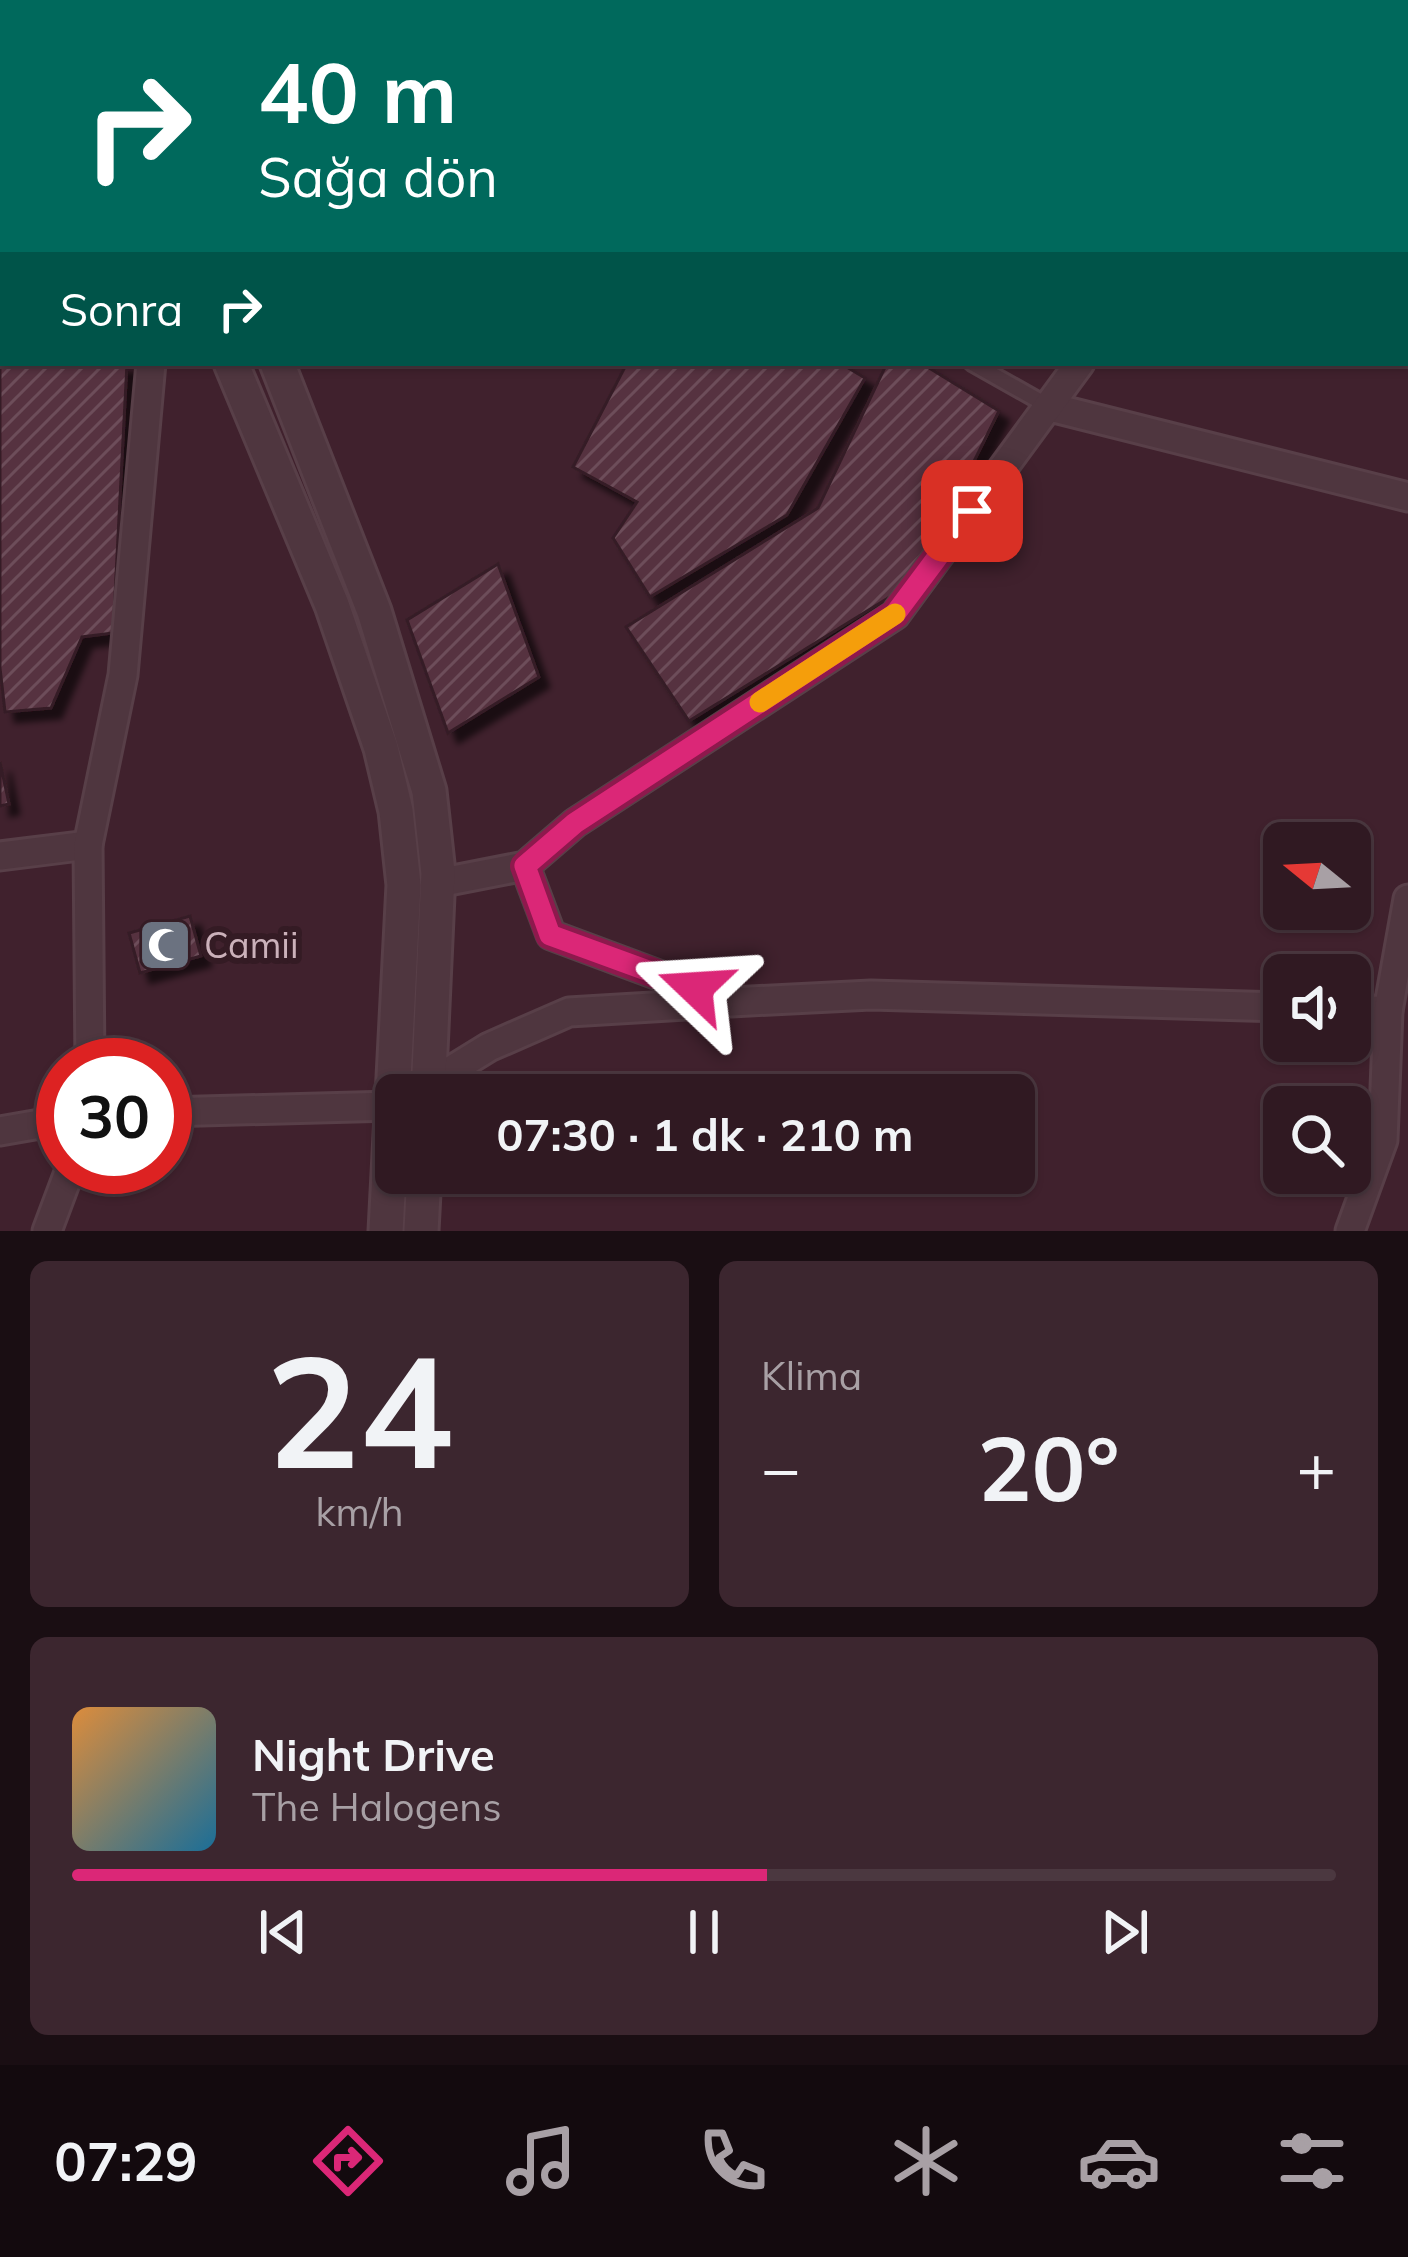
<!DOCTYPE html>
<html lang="tr">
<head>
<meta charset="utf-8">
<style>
  :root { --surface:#301922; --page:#3c262f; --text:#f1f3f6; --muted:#a8a0a5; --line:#4b3840; --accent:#db2777 }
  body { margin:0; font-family:Mulish,sans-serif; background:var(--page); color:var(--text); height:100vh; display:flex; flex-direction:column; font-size:45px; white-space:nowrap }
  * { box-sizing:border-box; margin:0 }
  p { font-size:39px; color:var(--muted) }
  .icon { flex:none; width:66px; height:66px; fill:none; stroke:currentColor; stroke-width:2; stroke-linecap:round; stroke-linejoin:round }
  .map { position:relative; height:1231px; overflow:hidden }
  .side { display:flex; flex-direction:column; gap:30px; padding:30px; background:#1a0e13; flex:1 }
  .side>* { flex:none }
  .top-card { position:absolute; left:0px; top:0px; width:1410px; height:366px; box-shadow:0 3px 9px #0004,0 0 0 3px var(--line); background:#00695c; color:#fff; overflow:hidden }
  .needle { width:78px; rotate:288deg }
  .tools { position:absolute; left:1263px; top:822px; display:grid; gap:24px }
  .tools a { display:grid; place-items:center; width:108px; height:108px; border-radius:18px; background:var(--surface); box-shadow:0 3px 9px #0004,0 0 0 3px var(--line); font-size:60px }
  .speed { position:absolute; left:36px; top:1038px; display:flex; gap:24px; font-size:60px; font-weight:700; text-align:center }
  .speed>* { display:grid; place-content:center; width:156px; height:156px; border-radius:50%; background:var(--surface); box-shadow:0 3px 9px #0004,0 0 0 3px var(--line); line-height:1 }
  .speed .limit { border:18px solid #d22; background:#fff; color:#111 }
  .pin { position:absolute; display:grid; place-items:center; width:102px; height:102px; color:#fff; margin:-51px; border-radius:24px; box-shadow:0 6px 18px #0006 }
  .me { position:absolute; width:132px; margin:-66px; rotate:290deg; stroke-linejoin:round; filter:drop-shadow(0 0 9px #0008) }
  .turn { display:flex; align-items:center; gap:42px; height:252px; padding:0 60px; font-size:54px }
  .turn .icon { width:156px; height:156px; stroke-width:2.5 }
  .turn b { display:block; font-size:84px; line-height:102px }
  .then { display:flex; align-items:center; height:114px; padding:0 60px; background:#0003; gap:24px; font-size:45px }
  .big { font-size:90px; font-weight:700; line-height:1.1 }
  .side .card { flex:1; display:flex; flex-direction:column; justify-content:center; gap:18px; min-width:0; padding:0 42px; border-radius:18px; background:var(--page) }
  .side .dial { align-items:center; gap:0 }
  .dial b { font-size:156px; line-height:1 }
  .song { display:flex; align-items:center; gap:36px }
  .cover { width:144px; height:144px; border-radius:18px; background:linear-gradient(135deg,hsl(30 70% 55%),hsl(200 70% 35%)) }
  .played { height:12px; border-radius:6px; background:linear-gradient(90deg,var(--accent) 55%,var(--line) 55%) }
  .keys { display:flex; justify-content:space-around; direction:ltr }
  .heat { display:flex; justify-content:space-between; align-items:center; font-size:66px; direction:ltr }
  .side .tiles { flex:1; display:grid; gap:30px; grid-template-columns:1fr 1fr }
  .card:last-child { grid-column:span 2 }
  .trip { position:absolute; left:375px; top:1074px; width:660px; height:120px; border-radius:18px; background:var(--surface); box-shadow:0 3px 9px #0004,0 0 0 3px var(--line); font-weight:700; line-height:120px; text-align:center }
  .tabs { display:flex; height:192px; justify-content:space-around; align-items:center; background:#130a0e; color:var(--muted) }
  .tabs .icon { width:84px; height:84px }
  .tabs .active { color:var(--accent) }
  .tabs b { font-size:54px; color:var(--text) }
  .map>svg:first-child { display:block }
  .building { fill:url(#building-hatch); stroke:#361d26; stroke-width:3; filter:url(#shadow) }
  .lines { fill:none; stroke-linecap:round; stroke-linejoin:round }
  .service-casing { stroke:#583f48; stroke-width:20 }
  .minor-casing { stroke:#583f48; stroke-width:33 }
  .tertiary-casing { stroke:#583f48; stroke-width:39 }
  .service { stroke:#4f363f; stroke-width:14 }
  .minor { stroke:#4f363f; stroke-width:27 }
  .tertiary { stroke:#4f363f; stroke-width:33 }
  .route-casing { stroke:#8e194d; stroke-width:30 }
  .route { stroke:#db2777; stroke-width:21 }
  .slow { stroke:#f59e0b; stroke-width:21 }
  .labels { text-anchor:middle; stroke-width:12; stroke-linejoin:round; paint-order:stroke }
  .poi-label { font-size:36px; fill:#cbb1ba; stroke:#341b24; text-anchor:start }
</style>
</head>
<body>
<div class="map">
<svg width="1408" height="1231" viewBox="0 0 1408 1231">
  <defs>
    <pattern id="building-hatch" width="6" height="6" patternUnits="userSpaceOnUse" patternTransform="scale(3)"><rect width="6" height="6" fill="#563340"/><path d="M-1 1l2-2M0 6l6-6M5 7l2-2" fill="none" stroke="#6d4e5a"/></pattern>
    <filter id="shadow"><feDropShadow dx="10" dy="10" stdDeviation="3" flood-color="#0009"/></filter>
  </defs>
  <rect width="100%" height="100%" fill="#40212d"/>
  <!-- building -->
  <g class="building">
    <path d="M 601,0 L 756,0 L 753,3 Z"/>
    <path d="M 766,0 L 907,0 L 763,3 Z"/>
    <path d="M 0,286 L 3,363 L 127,363 L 113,633 L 82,637 L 51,708 L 5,712 L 0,668 Z"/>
    <path d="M 627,363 L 840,363 L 865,378 L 787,515 L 650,597 L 613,538 L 637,502 L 573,467 Z"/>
    <path d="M 887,363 L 921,363 L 999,411 L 914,582 L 689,721 L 626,627 L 818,508 Z"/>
    <path d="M 498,564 L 539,677 L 448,733 L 407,620 Z"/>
    <path d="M 0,762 L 9,804 L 0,806 Z"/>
    <path d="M 190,916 L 201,956 L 140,973 L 129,933 Z"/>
  </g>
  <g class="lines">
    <!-- service casing -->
    <g class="service-casing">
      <g id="service">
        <path d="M 962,0 L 963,3"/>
        <path d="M 972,363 L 1050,407"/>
      </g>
    </g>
    <!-- minor casing -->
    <g class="minor-casing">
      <g id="minor">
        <path d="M 137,0 L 137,3"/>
        <path d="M 1316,0 L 1317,3"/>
        <path d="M 1407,36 L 1408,35"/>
        <path d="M 1407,343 L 1408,348"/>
        <path d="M 1050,407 L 1408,497"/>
        <path d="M 0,856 L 88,845"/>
        <path d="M 525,866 L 551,935 L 731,1002 L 871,995 L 1284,1007"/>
        <path d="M 438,883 L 525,866 L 575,823 L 895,615 L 1080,363"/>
        <path d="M 1350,1009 L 1388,1011"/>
        <path d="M 90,1065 L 88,845 L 123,675 L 151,363"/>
        <path d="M 429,1084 L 489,1047 L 569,1012 L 719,1003"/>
        <path d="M 165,1112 L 392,1106"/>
        <path d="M 0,1131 L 63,1120"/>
        <path d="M 47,1231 L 71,1167"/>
        <path d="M 1350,1231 L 1383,1140 L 1388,1011 L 1408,899"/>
      </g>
    </g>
    <!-- tertiary casing -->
    <g class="tertiary-casing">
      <g id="tertiary">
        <path d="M 171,3 L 173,0"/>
        <path d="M 222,3 L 224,0"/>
        <path d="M 0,47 L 3,48"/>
        <path d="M 0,92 L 3,93"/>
        <path d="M 231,363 L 332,605 L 381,748 L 396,811 L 404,885 L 386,1231"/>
        <path d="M 277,363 L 374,611 L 429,791 L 438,873 L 428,1095"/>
        <path d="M 421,1231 L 424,1173"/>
      </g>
    </g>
    <!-- service -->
    <use href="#service" class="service"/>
    <!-- minor -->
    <use href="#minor" class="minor"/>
    <!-- tertiary -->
    <use href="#tertiary" class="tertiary"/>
  </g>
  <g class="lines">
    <!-- route casing -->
    <g class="route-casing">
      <path id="route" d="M 695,988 L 550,935 L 525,866 L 575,823 L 895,614 L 972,511"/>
    </g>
    <!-- route -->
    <use href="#route" class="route"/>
    <!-- slow -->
    <path class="slow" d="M 760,702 L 895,614"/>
  </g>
  <!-- icons -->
  <defs>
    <g id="mosque-square" transform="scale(2.7)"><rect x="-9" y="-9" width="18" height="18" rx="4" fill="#6b7280" stroke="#341b24"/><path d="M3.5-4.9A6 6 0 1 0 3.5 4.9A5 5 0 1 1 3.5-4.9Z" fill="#fff"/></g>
  </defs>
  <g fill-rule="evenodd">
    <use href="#mosque-square" x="165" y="945"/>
  </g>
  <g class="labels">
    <!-- poi labels -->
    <g class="poi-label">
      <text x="204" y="958">Camii</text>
    </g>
  </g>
</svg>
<div class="tools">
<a><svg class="needle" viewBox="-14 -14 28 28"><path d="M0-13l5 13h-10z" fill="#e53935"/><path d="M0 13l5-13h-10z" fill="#a8a0a5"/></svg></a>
<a><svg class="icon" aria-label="sound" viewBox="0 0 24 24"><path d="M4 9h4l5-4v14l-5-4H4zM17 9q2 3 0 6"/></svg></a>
<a><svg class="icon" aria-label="search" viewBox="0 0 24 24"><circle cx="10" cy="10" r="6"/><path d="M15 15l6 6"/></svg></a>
</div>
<div class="speed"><div class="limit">30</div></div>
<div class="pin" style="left:972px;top:511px;background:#d93025"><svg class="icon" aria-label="arrive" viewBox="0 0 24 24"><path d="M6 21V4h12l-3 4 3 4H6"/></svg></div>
<svg class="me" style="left:695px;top:988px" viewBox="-20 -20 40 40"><path d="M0-17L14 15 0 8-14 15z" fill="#db2777" stroke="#fff" stroke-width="4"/></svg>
<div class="trip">07:30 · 1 dk · 210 m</div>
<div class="top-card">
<div class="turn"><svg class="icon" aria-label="right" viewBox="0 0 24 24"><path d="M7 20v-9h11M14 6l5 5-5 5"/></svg><div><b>40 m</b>Sağa dön</div></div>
<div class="then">Sonra<svg class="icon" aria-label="right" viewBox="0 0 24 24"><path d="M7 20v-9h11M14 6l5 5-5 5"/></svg></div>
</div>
</div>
<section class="side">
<div class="tiles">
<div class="card dial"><b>24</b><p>km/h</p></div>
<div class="card"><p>Klima</p>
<div class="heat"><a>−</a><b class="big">20°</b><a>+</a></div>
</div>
<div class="card">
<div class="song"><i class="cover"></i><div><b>Night Drive</b><p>The Halogens</p></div></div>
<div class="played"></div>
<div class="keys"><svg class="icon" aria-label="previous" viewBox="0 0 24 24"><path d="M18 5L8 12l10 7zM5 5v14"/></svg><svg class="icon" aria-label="pause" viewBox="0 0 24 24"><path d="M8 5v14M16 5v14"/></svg><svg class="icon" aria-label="next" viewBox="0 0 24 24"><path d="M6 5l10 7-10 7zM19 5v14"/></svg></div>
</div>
</div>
</section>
<nav class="tabs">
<b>07:29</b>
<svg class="icon active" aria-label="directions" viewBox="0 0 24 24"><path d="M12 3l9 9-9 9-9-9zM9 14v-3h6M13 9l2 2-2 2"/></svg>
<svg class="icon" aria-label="music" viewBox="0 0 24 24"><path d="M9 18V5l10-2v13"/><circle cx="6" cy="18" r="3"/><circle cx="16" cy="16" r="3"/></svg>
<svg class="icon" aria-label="phone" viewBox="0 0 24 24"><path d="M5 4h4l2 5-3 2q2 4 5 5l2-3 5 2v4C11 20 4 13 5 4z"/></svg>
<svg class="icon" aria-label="climate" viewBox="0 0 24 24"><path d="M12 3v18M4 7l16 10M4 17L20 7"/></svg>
<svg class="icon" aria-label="car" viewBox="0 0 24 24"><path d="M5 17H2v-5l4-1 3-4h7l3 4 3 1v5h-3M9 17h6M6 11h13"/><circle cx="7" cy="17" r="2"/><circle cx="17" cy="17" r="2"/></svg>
<svg class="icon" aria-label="filters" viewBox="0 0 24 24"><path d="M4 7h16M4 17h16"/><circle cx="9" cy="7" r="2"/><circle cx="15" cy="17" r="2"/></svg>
</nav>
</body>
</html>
